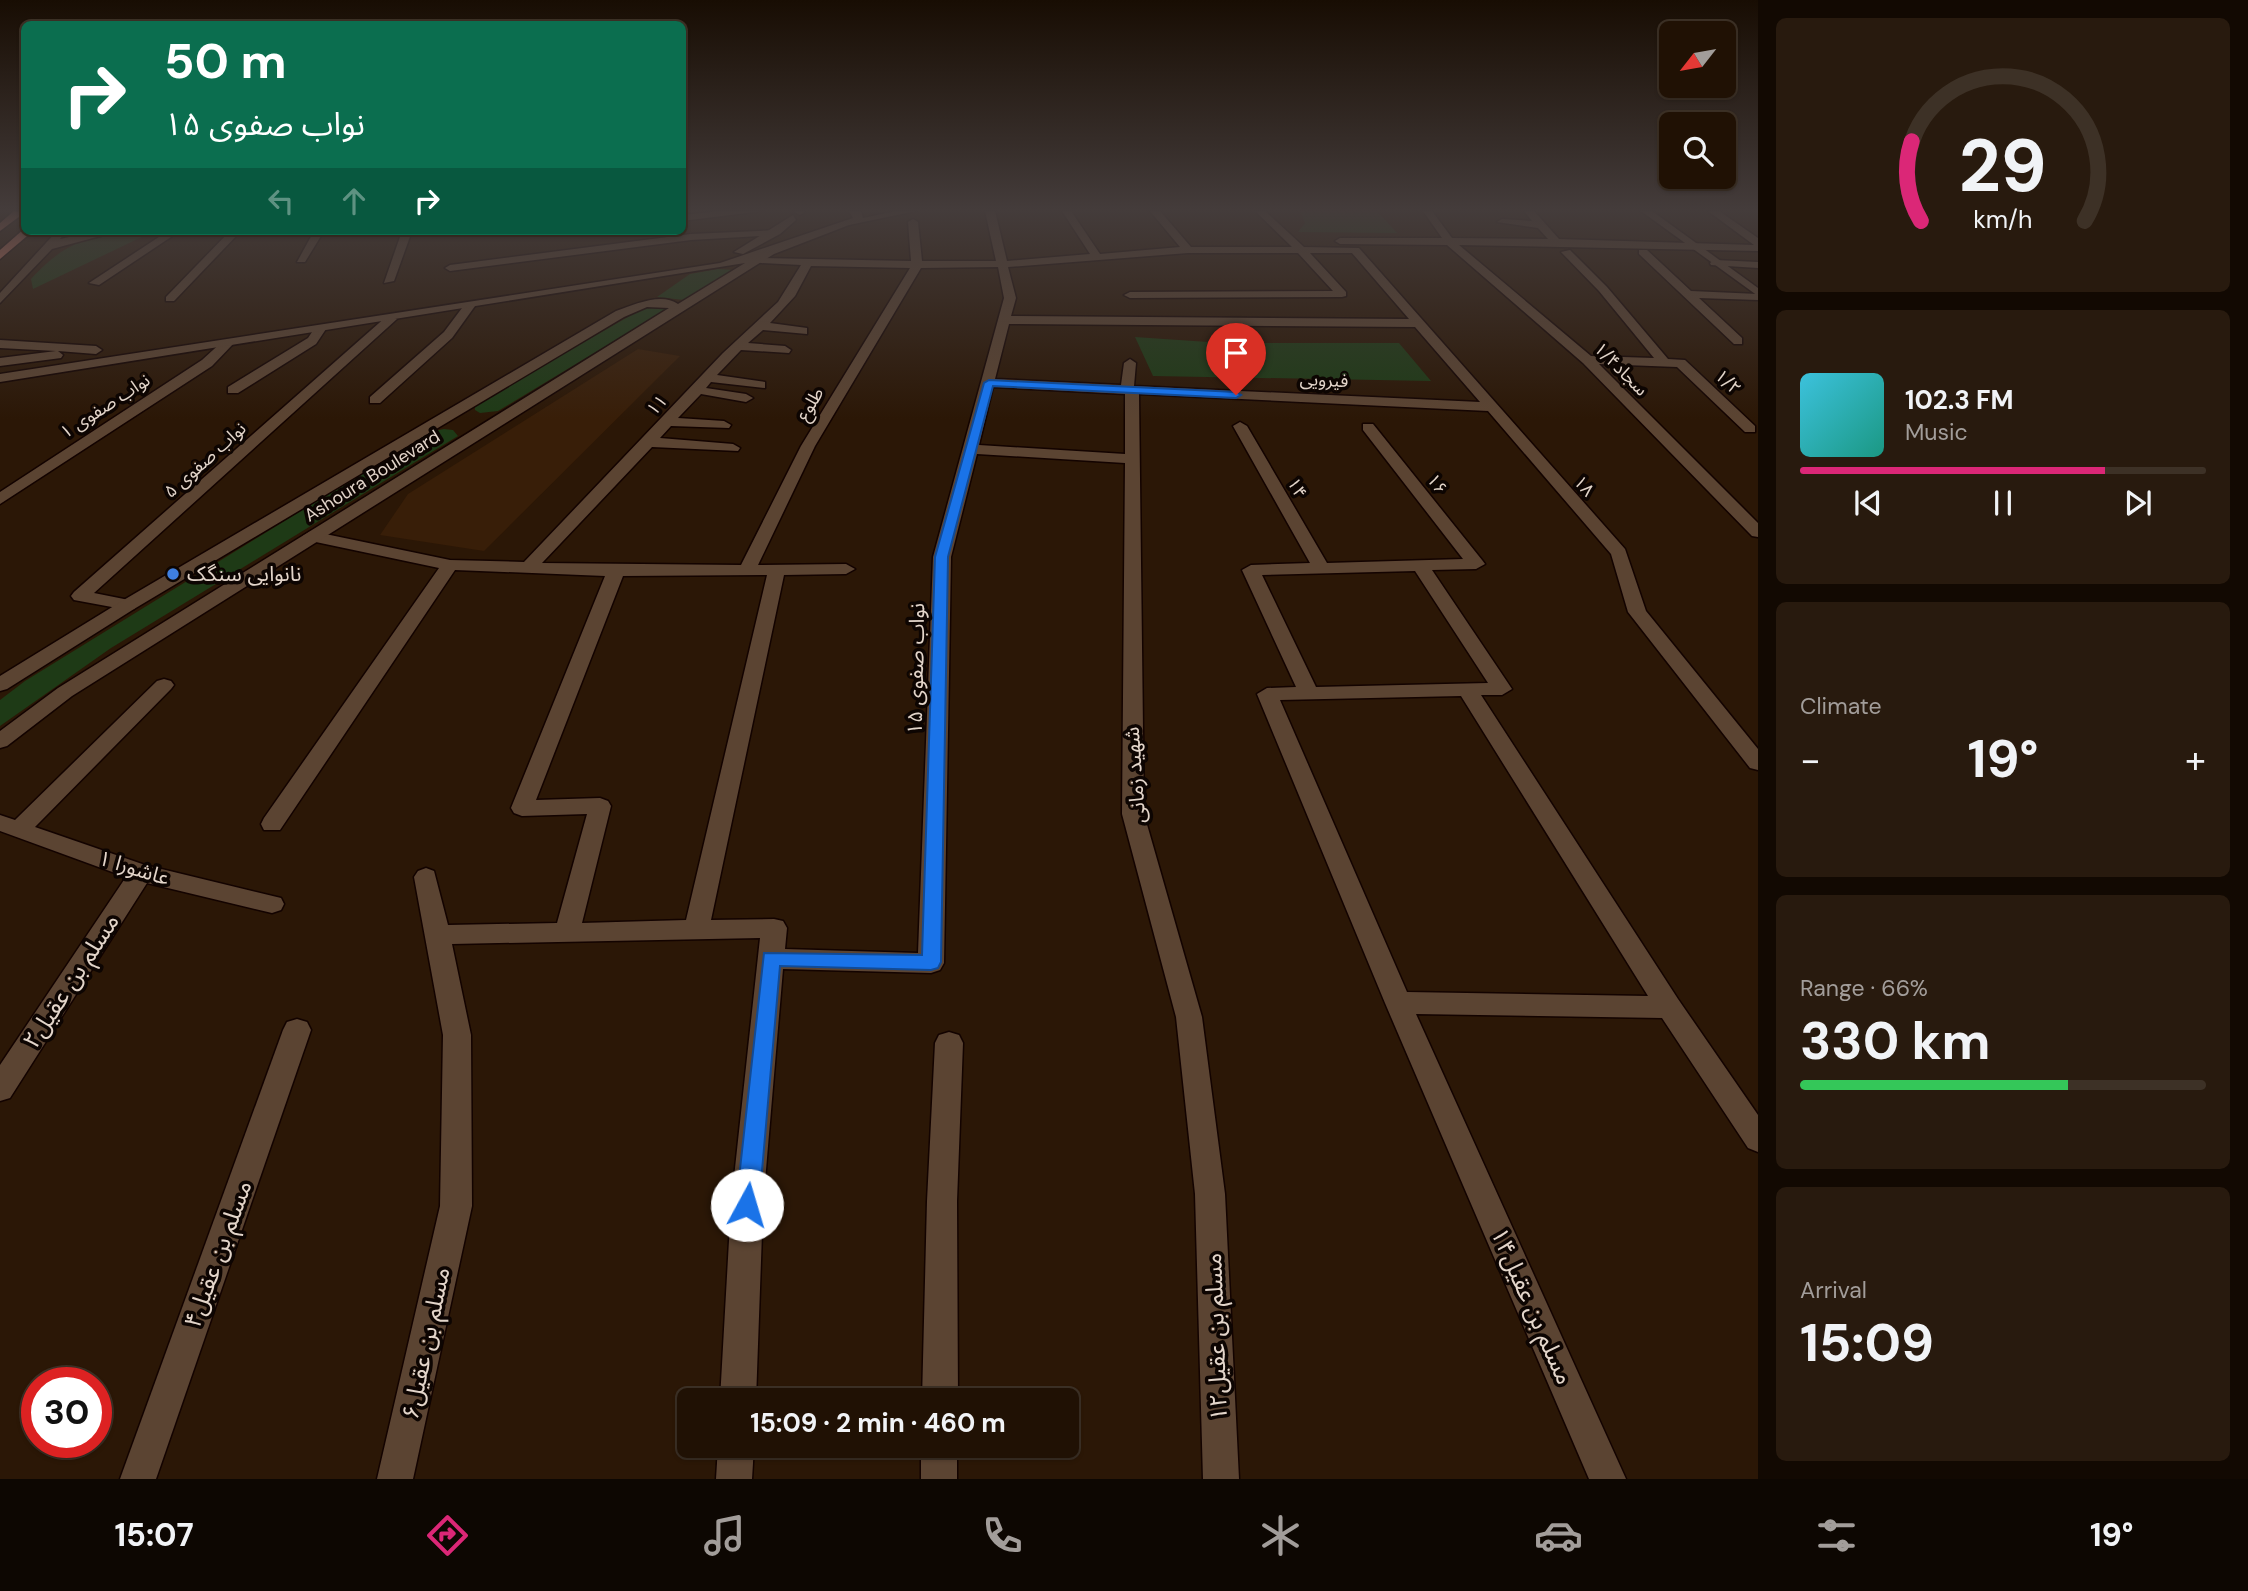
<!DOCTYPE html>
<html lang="en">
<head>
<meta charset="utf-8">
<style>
  :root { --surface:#201104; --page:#281a0e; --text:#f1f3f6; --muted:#a29d9a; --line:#3d3126; --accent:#db2777 }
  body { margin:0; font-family:"DM Sans","Noto Sans Arabic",sans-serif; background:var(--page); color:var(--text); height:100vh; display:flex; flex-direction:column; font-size:26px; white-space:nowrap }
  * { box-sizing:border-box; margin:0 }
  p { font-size:23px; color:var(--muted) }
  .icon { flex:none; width:38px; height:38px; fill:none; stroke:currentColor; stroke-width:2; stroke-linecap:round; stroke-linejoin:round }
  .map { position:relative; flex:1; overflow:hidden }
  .panel { display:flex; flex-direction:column; gap:18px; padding:18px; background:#120902; width:490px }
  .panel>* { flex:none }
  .hud { position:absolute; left:21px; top:21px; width:665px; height:214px; border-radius:10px; box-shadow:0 2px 5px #0004,0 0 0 2px var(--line); background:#0b6e4f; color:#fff; overflow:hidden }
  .needle { width:46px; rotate:239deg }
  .fabs { position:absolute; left:1659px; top:21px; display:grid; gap:14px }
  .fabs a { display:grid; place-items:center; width:77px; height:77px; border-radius:10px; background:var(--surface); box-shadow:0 2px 5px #0004,0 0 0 2px var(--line); font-size:35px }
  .speed { position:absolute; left:21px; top:1367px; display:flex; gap:14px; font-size:35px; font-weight:700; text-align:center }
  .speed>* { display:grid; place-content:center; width:91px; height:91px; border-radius:50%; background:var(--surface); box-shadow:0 2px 5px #0004,0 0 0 2px var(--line); line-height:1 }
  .speed .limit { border:10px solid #d22; background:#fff; color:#111 }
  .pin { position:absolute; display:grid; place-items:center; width:60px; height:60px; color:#fff; margin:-72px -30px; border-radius:50% 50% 50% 0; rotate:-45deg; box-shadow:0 0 7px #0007 }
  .pin .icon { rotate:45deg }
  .me { position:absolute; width:77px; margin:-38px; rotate:6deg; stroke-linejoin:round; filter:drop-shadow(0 0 5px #0008) }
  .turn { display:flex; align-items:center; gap:24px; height:147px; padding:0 28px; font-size:32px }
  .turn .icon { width:91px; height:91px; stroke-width:2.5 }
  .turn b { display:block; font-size:49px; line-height:60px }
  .lanes { display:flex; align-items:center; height:66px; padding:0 28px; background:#0003; justify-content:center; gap:35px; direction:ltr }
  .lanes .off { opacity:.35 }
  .big { font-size:52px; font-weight:700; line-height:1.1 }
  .panel .widget { flex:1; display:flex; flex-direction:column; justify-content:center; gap:10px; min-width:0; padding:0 24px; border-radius:10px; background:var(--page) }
  .panel .dial { align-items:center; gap:0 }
  .dial svg { height:182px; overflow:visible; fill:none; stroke:var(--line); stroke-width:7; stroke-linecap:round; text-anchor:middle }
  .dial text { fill:var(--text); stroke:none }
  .song { display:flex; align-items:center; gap:21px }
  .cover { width:84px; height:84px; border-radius:10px; background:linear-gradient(135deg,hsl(190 70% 55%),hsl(170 70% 35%)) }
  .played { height:7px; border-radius:4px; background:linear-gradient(90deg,var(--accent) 75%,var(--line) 75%) }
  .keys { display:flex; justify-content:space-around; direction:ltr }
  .heat { display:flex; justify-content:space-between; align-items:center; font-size:38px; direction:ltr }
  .charge { height:10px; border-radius:5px; background:linear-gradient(90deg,#34c759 66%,var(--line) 0) }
  .trip { position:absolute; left:677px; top:1388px; width:402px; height:70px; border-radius:10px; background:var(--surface); box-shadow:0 2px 5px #0004,0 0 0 2px var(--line); font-weight:700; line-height:70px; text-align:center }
  .tab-bar { display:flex; height:112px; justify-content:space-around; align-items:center; background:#0d0702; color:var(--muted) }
  .tab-bar .icon { width:49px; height:49px }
  .tab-bar .active { color:var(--accent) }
  .tab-bar b { font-size:32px; color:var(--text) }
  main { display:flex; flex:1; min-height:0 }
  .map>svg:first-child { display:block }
  .built { fill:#381e08 }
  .green { fill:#1e3a16 }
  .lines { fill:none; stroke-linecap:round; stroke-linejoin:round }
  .street-casing { stroke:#130300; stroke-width:3 }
  .secondary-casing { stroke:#130300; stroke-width:3 }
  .highway-casing { stroke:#130300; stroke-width:3 }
  .street { fill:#5b4432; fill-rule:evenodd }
  .secondary { fill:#5b4432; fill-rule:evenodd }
  .highway { fill:#e4836e; fill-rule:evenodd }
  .route { fill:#1a73e8; stroke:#114b97; stroke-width:2 }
  .shop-dot { fill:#3f7fe0; stroke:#0d0502; stroke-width:2.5 }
  .labels { text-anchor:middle; stroke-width:7; stroke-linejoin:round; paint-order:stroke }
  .far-street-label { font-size:18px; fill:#e3d5ca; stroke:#0d0502 }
  .poi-label { font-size:21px; fill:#e3d5ca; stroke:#0d0502; text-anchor:start }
  .street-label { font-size:21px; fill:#e3d5ca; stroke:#0d0502 }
  .near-street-label { font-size:24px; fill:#e3d5ca; stroke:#0d0502 }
</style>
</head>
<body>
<main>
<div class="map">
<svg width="1758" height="1479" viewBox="0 0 1758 1479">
  <rect width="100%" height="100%" fill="#2b1706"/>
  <!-- built -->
  <path class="built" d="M 638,349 L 680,356 L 484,551 L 380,535 L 408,494 Z"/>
  <!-- green -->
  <g class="green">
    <path d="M 1300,211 L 1377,211 L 1397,233 L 1298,232 L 1305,223 Z"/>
    <path d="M 146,235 L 33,289 L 31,279 C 69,238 91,235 146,235 Z"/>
    <path d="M 718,269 L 734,270 L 684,300 L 657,297 L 690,274 Z"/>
    <path d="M 647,306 L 667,309 L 498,411 L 480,413 L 475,410 L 475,406 L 499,391 Z"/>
    <path d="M 1135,337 L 1223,343 L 1399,343 L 1431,381 L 1153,376 Z"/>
    <path d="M 444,429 L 453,430 L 458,436 L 111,648 L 0,726 L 0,700 L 25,681 L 403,448 L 434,431 Z"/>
  </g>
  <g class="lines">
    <!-- street casing -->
    <g class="street-casing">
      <g id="street">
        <path d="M 721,211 L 762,211 L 682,221 L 682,215 Z"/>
        <path d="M 793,211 L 804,211 L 805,212 L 800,215 Z"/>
        <path d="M 985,211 L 995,211 L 1007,261 L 1090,254 L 1062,211 L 1071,211 L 1100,254 L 1180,247 L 1150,211 L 1160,211 L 1191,247 L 1292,247 L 1255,211 L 1265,211 L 1304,247 L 1359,248 L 1625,549 L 1646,611 L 1758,749 L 1758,770 L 1750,768 L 1628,612 L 1611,554 L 1488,411 L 1139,394 L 1144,814 L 1202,1017 L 1225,1194 L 1239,1479 L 1203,1479 L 1195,1194 L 1176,1017 L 1122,814 L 1125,463 L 977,454 L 951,557 L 944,963 L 940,970 L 931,973 L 783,969 L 763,1205 L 756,1400 L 720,1400 L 731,1205 L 760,938 L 452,944 L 471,1035 L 472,1206 L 413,1479 L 377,1479 L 440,1206 L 443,1035 L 414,877 L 418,871 L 426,868 L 434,871 L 448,925 L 557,923 L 587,814 L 522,816 L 514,813 L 511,808 L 605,576 L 455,570 L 280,830 L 264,830 L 261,824 L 264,818 L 439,568 L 311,541 L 303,536 L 311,531 L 450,560 L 524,562 L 723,353 L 778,302 L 801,265 L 761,263 L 757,262 L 757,258 L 911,261 L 908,222 L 913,219 L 918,222 L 922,261 L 996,261 ZM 1188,253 L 1298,253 L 1333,291 L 1130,292 L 1124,295 L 1130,298 L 1342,297 L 1346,296 L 1346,292 L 1310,253 L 1352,253 L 1409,319 L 1011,316 L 1016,298 L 1008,267 ZM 811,266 L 910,268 L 801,446 L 741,565 L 542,563 L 652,447 L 738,451 L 740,448 L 733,444 L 660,438 L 671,426 L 729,428 L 731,425 L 724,421 L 678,418 L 701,394 L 746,402 L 753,398 L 746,394 L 706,388 L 711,382 L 765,388 L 765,382 L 717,375 L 741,350 L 789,353 L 791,350 L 785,346 L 748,343 L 763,330 L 807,334 L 807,328 L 770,323 L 795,296 ZM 998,267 L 1004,298 L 933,557 L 918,953 L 785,949 L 787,928 L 783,921 L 774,919 L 711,920 L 784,575 L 846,574 L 855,569 L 846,564 L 758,565 L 815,446 L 921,268 ZM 1009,324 L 1415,327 L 1480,402 L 1134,386 L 1136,363 L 1130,359 L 1124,363 L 1121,385 L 995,379 ZM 993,387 L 1125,394 L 1125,454 L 979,445 ZM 767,575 L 686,920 L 582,923 L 611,806 L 608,801 L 600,798 L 536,800 L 623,576 Z"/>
        <path d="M 1423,211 L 1432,211 L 1452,238 L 1548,239 L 1538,228 L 1497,222 L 1502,219 L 1532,221 L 1524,211 L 1534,211 L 1559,239 L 1754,245 L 1708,211 L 1719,211 L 1758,238 L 1758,251 L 1459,245 L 1591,356 L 1654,358 L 1599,291 L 1561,252 L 1570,250 L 1607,287 L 1668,359 L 1685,360 L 1755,426 L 1755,432 L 1745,432 L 1677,367 L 1599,364 L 1758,523 L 1758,537 L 1752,536 L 1583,363 L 1447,245 L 1340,244 L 1335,241 L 1340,238 L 1442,238 Z"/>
        <path d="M 780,230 L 776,235 L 691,240 L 450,271 L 445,268 L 450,265 L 691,234 Z"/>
        <path d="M 168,231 L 180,231 L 99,285 L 89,283 Z"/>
        <path d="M 230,231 L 241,231 L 174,301 L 166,301 L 166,297 Z"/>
        <path d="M 314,231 L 324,231 L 305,262 L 297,262 Z"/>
        <path d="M 402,231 L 412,231 L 394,281 L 384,283 Z"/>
        <path d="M 519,231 L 507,235 L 502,232 L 503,231 Z"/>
        <path d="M 1639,250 L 1647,250 L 1691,291 L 1758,294 L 1758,300 L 1699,298 L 1742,338 L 1742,344 L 1734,344 L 1639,254 Z"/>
        <path d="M 1715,260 L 1758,262 L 1758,268 L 1711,265 L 1710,263 Z"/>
        <path d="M 465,304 L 475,306 L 452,338 L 380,403 L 370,403 L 370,397 L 444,332 Z"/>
        <path d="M 387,316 L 397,319 L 94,593 L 134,601 L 137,605 L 134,609 L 128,610 L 74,600 L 71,596 L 74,592 Z"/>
        <path d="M 316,326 L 326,329 L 316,344 L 238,393 L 228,393 L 228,387 L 308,338 Z"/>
        <path d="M 224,340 L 234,343 L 212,366 L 0,504 L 0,492 L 202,360 Z"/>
        <path d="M 1240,422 L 1247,426 L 1327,563 L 1463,559 L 1363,430 L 1363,424 L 1373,424 L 1482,560 L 1485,564 L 1476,569 L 1432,570 L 1512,689 L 1502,695 L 1481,695 L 1678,999 L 1758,1115 L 1758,1152 L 1748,1148 L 1662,1018 L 1416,1014 L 1626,1479 L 1589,1479 L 1385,1003 L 1257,694 L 1267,688 L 1296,687 L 1242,570 L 1251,565 L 1310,563 L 1233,426 ZM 1415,571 L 1488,683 L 1316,687 L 1262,575 ZM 1461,696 L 1648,996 L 1407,992 L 1280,700 Z"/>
        <path d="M 164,679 L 171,681 L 174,685 L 171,689 L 35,827 L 145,865 L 281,898 L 284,904 L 281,910 L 272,913 L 147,883 L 10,1098 L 0,1101 L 0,1065 L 126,877 L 0,831 L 0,815 L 15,820 L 157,681 Z"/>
        <path d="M 297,1019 L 307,1022 L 311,1030 L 156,1479 L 120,1479 L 283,1030 L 287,1022 Z"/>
        <path d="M 949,1032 L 959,1035 L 963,1043 L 957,1201 L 958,1400 L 922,1400 L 927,1201 L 935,1043 L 939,1035 Z"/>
        <path d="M 718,1446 L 754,1446 L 752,1479 L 716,1479 Z"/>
        <rect x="921" y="1446" width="36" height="33"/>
      </g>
    </g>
    <!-- secondary casing -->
    <g class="secondary-casing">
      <g id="secondary">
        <path d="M 849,211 L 861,211 L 863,218 L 896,211 L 916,211 L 849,225 L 774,254 L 72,696 L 7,746 L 0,748 L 0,731 L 58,688 L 669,308 L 647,307 L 624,317 L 134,609 L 7,689 L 0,691 L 0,676 L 122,601 L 616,311 C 634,305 661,292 678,304 L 745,263 L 0,382 L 0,374 L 720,263 L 853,218 Z"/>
        <path d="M 1641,211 L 1652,211 L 1758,288 L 1758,296 Z"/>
        <path d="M 793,215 L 796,220 L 780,234 L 743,254 L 734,252 Z"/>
        <path d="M 57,231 L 67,231 L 60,239 L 97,231 L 119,231 L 52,249 L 0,303 L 0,293 Z"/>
        <path d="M 0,340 L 96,346 L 102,350 L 96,354 L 58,351 L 63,355 L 61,358 L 0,366 L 0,358 L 56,351 L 0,348 Z"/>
      </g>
    </g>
    <!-- highway casing -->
    <g class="highway-casing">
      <g id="highway">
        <path d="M 14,211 L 24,213 L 0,231 L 0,223 Z"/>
        <path d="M 24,229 L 33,231 L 0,259 L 0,250 Z"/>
      </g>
    </g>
    <!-- street -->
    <use href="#street" class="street"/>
    <!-- secondary -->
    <use href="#secondary" class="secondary"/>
    <!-- highway -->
    <use href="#highway" class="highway"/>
  </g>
  <!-- sky -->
  <linearGradient id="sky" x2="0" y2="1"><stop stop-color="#180d03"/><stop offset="0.5" stop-color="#443c3b"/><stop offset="1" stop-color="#443c3b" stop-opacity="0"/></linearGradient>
  <rect width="1758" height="419" fill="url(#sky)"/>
  <!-- route -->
  <path class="route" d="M 989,380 L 1236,392 L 1241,395 L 1236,398 L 993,386 L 948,557 L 941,962 L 938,968 L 931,970 L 780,966 L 759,1205 L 756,1213 L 747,1216 L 739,1213 L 736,1205 L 764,953 L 922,955 L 935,557 L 984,383 Z"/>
  <!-- markers -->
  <circle class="shop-dot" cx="173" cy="574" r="7"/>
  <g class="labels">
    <!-- far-street labels -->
    <g class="far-street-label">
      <text transform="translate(1621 369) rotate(45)" y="6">۱/۴سجاد</text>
      <text transform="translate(1324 380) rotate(3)" y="6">فیرویی</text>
      <text transform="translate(1728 382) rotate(43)" y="6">۱/۲</text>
      <text transform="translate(810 404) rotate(-59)" y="6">طلوع</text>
      <text transform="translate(657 405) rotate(-48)" y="6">۱۱</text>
      <text transform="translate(105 406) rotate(-33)" y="6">نواب صفوی ۱</text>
      <text transform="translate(205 460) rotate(-42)" y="6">نواب صفوی ۵</text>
      <text transform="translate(372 476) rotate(-32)" y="6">Ashoura Boulevard</text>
      <text transform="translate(1437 484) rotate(52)" y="6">۱۶</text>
      <text transform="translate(1584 486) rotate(48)" y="6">۱۸</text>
      <text transform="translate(1297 488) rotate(60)" y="6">۱۴</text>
    </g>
    <!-- poi labels -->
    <g class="poi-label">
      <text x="187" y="581">نانوایی سنگک</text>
    </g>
    <!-- street labels -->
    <g class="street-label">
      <text transform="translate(916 669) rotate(-89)" y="7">نواب صفوی ۱۵</text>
      <text transform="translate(1135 775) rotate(-94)" y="7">شهید زمانی</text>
      <text transform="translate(134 868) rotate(17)" y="7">عاشورا ۱</text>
    </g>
    <!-- near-street labels -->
    <g class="near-street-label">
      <text transform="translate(71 981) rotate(-57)" y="8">مسلم بن عقیل۲</text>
      <text transform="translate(218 1254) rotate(-70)" y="8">مسلم بن عقیل۴</text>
      <text transform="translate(1532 1306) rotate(66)" y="8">مسلم بن عقیل۱۴</text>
      <text transform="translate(1216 1337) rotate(-92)" y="8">مسلم بن عقیل۱۲</text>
      <text transform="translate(426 1343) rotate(-78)" y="8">مسلم بن عقیل۶</text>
    </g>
  </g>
</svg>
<div class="fabs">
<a><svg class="needle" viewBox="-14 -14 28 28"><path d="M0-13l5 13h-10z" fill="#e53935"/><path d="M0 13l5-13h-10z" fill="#a29d9a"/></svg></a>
<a><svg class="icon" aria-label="search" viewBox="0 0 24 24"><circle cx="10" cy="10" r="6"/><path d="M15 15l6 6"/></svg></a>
</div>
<div class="speed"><div class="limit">30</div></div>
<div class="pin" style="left:1236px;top:395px;background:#d93025"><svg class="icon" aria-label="arrive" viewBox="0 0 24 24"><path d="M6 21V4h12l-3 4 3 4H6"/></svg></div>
<svg class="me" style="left:747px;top:1205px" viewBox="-20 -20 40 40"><circle r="19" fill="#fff"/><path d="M0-13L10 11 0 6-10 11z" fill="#1a73e8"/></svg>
<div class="trip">15:09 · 2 min · 460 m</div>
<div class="hud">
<div class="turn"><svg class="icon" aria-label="right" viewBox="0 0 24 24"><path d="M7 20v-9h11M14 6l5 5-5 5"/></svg><div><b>50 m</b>نواب صفوی ۱۵</div></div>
<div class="lanes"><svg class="icon off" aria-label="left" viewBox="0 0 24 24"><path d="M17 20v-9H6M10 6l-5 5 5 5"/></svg><svg class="icon off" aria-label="ahead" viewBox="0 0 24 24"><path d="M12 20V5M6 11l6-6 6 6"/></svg><svg class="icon" aria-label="right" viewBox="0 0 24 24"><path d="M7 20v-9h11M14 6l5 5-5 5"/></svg></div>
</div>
</div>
<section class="panel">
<div class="widget dial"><svg viewBox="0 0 100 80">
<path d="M14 69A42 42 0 1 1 86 69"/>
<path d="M14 69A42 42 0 0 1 10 34" stroke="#db2777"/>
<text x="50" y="56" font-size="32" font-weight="700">29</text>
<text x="50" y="72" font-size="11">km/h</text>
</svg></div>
<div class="widget">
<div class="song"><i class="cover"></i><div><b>102.3 FM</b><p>Music</p></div></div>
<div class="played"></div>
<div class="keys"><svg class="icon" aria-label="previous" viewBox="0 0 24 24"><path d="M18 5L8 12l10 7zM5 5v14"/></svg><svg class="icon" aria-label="pause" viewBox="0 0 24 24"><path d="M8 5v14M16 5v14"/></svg><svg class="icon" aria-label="next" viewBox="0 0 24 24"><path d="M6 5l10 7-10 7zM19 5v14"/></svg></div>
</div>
<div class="widget"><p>Climate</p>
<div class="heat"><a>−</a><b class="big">19°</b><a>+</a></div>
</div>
<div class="widget"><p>Range · 66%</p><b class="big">330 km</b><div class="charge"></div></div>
<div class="widget"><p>Arrival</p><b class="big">15:09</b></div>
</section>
</main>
<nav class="tab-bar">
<b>15:07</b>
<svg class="icon active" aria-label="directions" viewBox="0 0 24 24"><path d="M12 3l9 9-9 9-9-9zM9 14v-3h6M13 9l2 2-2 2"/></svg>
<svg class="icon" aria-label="music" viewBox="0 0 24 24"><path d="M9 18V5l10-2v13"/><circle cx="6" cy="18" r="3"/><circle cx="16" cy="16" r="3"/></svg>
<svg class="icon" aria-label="phone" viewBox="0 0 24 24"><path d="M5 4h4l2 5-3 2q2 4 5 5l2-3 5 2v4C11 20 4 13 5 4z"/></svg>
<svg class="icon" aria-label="climate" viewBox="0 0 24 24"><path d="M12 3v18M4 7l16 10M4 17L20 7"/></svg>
<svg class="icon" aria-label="car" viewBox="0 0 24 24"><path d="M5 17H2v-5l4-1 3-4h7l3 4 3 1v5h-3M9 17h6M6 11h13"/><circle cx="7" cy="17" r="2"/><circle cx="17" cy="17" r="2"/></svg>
<svg class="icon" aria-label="filters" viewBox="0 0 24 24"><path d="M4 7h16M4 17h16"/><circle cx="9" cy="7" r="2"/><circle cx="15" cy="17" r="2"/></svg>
<b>19°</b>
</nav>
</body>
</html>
